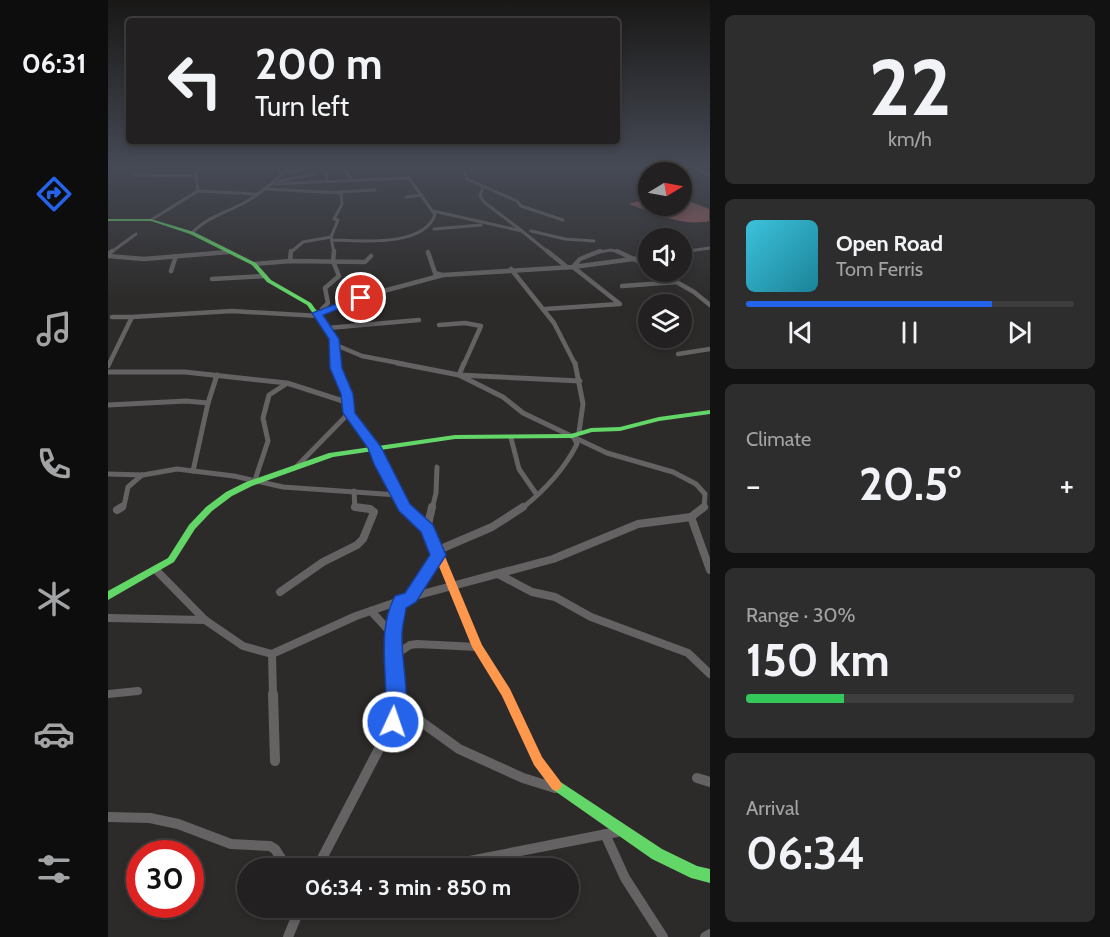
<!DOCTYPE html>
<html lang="en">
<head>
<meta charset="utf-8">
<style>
  :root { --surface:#222020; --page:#2e2d2d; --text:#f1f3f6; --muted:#a2a3a5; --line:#3f3e3e; --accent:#2563eb }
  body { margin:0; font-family:Cabin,sans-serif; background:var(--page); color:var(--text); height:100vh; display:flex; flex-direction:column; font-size:22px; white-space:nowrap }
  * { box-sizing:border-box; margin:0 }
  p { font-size:20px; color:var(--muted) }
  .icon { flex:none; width:33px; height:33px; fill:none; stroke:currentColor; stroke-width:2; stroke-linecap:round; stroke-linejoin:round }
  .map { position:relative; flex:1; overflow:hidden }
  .panel { display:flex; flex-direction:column; gap:15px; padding:15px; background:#131212; width:400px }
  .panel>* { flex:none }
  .banner { position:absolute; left:18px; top:18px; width:494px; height:126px; border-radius:6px; box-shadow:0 3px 9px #0003,0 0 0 2px var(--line); background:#222020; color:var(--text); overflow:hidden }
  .needle { width:39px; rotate:80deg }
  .buttons { position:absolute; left:530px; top:162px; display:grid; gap:12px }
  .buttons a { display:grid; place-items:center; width:54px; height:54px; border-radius:50%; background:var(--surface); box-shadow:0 3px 9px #0003,0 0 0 2px var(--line); font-size:30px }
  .speed { position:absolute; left:18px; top:840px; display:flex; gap:12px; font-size:30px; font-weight:700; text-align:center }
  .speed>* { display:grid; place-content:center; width:78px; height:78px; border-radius:50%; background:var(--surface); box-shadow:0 3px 9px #0003,0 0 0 2px var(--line); line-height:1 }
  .speed .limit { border:9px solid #d22; background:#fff; color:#111 }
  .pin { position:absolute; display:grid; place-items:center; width:51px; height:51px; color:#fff; margin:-26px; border:3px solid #fff; border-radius:50%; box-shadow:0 2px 6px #0007 }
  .me { position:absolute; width:66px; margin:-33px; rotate:3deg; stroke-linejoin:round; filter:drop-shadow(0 0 4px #0008) }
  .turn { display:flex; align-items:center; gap:21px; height:126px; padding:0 30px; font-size:27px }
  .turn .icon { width:78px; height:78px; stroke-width:2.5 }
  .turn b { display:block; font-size:42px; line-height:51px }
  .big { font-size:45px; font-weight:700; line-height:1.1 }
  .panel .tile { flex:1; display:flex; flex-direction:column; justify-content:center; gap:9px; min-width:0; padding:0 21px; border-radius:9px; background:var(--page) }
  .panel .dial { align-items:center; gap:0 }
  .dial b { font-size:78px; line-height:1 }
  .song { display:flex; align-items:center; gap:18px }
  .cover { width:72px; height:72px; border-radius:9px; background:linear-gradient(135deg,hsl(190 70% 55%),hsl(190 70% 35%)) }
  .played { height:6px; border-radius:3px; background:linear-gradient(90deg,var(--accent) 75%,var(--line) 75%) }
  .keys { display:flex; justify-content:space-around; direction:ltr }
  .heat { display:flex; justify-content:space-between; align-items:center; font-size:33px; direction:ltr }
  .charge { height:9px; border-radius:4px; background:linear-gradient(90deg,#34c759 30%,var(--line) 0) }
  .trip { position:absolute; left:129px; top:858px; width:342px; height:60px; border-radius:30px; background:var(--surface); box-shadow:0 3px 9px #0003,0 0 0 2px var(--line); font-weight:700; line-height:60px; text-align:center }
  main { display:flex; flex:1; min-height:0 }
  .dock { display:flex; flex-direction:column; width:108px; justify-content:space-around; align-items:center; background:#0e0d0d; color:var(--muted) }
  .dock .icon { width:42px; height:42px }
  .dock .current { color:var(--accent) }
  .dock b { font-size:27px; color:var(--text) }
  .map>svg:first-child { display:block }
  .water { fill:#9a5a59 }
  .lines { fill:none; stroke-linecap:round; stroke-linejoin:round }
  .street-far4 { stroke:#646262; stroke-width:3 }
  .street-far3 { stroke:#646262; stroke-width:4.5 }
  .street-far2 { stroke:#646262; stroke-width:5 }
  .street-far1 { stroke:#646262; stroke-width:8 }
  .street { stroke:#646262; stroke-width:10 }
  .fast { fill:#63d668; fill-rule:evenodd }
  .slow { fill:#ff974d; fill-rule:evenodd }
  .route { fill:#2563eb; stroke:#184099; stroke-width:1.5 }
</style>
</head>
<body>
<main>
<nav class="dock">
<b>06:31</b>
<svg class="icon current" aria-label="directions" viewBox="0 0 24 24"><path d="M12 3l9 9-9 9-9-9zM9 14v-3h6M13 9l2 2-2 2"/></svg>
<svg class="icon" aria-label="music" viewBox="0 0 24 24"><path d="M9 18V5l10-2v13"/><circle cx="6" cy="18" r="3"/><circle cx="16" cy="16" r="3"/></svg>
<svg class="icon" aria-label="phone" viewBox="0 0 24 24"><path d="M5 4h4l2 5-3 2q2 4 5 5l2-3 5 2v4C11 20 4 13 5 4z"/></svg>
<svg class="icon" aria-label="climate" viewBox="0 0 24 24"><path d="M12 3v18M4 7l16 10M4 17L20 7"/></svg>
<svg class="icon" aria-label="car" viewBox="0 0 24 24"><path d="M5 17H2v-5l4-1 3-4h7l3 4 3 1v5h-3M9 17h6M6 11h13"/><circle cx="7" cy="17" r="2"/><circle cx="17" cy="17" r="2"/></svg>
<svg class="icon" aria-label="filters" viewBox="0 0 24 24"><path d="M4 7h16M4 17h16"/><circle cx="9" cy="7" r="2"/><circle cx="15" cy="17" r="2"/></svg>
</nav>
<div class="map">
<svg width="602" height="937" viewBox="0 0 602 937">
  <rect width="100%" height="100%" fill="#2d2b2a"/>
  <!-- water -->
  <path class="water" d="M 540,198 L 540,206 L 573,206 L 573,198 L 601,209 L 601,221 C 574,227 546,213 521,204 Z"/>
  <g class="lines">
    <!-- street-far4 -->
    <g class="street-far4">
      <path d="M 234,166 L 243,179"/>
      <path d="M 355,166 L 359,179 L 409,201 L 413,206 L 455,220"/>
      <path d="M 580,166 L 602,175"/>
      <path d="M 177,171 L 187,166"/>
      <path d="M 218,171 L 219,181"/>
      <path d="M 173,173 L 198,169"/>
      <path d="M 26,175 L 87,176"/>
      <path d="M 172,181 L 205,174"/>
      <path d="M 166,184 L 301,178 L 327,215 C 315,247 254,241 225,240"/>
      <path d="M 375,187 L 372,196 L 376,202 L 414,231"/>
      <path d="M 159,189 L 233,193 L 234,204 L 226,219 L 230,220 L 223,237 L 226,253"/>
      <path d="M 90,191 L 150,194"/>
      <path d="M 231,192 L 267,190"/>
      <path d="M 298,197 L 314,195"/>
      <path d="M 325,211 L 414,231 L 441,253"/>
      <path d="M 43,220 L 90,191 L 88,173 L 93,166"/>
      <path d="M 326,229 L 373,225"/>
      <path d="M 423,231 L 457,239 L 486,241"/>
      <path d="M 84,233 C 98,218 116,213 134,204 C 149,196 161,186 173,175 L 169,166"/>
      <path d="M 573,252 L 602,248"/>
      <path d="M 2,253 L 28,234"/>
      <path d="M 111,253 L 120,252"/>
      <path d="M 182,253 L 195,242 L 223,237"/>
      <path d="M 486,253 L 503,250 L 514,253"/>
    </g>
    <!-- street-far3 -->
    <g class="street-far3">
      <path d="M 439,251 L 459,267"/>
      <path d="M 509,251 L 540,266"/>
      <path d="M 320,252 L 327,273 L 334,275"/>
      <path d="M 573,252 L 578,251"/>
      <path d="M 0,254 L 4,251"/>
      <path d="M 0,256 L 36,259 L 120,252"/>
      <path d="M 182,261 L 183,251"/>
      <path d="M 146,264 L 182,261 L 257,262 L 263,256"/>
      <path d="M 403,269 L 446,323 L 467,364"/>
      <path d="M 63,271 L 68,256"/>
      <path d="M 551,272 L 586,292 L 602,305"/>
      <path d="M 104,279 L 157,276"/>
      <path d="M 514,286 L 569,282"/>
      <path d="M 214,309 L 220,303 L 217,288 L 231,276 L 225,261 L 226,251"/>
      <path d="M 437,309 L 512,304 L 465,267 L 472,259 L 492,251"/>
      <path d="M 209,313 L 268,293 L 335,275 L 465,267 L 540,257"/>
      <path d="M 4,317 L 24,317"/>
      <path d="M 331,325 L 357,323 L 373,326 L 356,364"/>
      <path d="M 220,328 L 311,320"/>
      <path d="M 228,345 L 254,356 L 296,364"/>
      <path d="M 570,354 L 602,349"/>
      <path d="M 1,364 L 24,317 L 124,311 L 211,316"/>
    </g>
    <!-- street-far2 -->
    <g class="street-far2">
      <path d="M 289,363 L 351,375 L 395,397 L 415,413 L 499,453 L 565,472 L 588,484 L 597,494 L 596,509"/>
      <path d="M 356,363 L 351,375 L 472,381"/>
      <path d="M 467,363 L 475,404 L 471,432"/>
      <path d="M 0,366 L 1,363"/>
      <path d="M 0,372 L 77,372 L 179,383 L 238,402"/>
      <path d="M 0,405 L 78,401 L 100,403"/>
      <path d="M 403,438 L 411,469 L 429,495"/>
      <path d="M 188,467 L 241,413"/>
      <path d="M 85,471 L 100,403 L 109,375"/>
      <path d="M 0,474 L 35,475 L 69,469 L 126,476 L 175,487 L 290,495"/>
      <path d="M 147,480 L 160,441 L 155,418 L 161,395 L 178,384"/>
      <path d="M 246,491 L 247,508 L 258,509"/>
      <path d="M 11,509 L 16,506 L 20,487 L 34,475"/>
      <path d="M 324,509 L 328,493 L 329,467"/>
      <path d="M 413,509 C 436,491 456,470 469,444 L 465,436"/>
    </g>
    <!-- street-far1 -->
    <g class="street-far1">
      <path d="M 596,507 L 583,517 L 602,570"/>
      <path d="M 9,510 L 14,507"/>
      <path d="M 319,529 L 324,507"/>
      <path d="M 328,551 L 384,527 L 415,507"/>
      <path d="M 48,570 L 97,620 L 135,646 L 164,654 L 248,616 L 303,597 L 445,559 L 530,524 L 583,517"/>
      <path d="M 390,574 L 424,592 L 447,597 L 483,617 L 580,653 L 602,674"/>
      <path d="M 172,592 L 215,562 L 249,545 L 255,539 L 266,512 L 262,509 L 247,507"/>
      <path d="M 303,597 L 330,555"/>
      <path d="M 263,611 L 285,635"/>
      <path d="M 0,618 L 97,620"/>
      <path d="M 164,654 L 165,696"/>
      <path d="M 287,655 L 302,645 L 309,644 L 369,647"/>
      <path d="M 0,694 L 30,691"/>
      <path d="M 287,696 L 286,628 L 293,601"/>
    </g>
    <!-- street -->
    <g class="street">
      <path d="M 165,694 L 167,761"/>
      <path d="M 287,703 L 351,749 L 415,778 L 447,788"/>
      <path d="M 589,778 L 602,782"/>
      <path d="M 0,817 L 42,818 L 70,824 L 123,844 L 162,846 L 167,849 L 179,868"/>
      <path d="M 497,834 L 517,878 L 555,937"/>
      <path d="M 209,868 L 285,722 L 287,694"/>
      <path d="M 326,868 L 509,832"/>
      <path d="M 180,937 L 192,908"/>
      <path d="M 597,937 L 602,934"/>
    </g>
    <!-- fast -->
    <g class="fast">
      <path d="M 0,219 L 43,219 L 86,232 L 148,263 L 163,280 L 203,303 L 229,339 L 231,368 L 243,394 L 245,413 L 262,436 L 261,438 L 255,438 L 237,413 L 235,394 L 225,368 L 223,339 L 199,305 L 159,282 L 144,265 L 82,234 L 43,221 L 0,221 Z"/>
      <path d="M 602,410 L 602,414 L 551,421 L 512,431 L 484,432 L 464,438 L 347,439 L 225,457 L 144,486 L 124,496 L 104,511 L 87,529 L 66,562 L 0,600 L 0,591 L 60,558 L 81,525 L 98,507 L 118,492 L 138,482 L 221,453 L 347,435 L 463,434 L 483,428 L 512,427 L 551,417 Z"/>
      <path d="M 448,779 L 554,849 L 589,866 L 602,869 L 602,883 L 583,878 L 544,859 L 444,789 L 442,785 L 444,781 Z"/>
    </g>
    <!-- slow -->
    <path class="slow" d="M 255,434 L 261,434 L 271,447 L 277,464 L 299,505 L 328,535 L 374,645 L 402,689 L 434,757 L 452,781 L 454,785 L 452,789 L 448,791 L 444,789 L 426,765 L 394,696 L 364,647 L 319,537 L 293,509 L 269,464 L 263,448 L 254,436 Z"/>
  </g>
  <!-- sky -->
  <linearGradient id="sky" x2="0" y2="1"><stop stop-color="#191817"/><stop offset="0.56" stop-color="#464a55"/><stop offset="1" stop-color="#464a55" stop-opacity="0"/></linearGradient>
  <rect width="602" height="297" fill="url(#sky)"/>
  <!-- route -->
  <path class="route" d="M 249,296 L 258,298 L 215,315 L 231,339 L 234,368 L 245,394 L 247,413 L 273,447 L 302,504 L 325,525 L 338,555 L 308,602 L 298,608 C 297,617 294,626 294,635 C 293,665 305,700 292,728 L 285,731 L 278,728 C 274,719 278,710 278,700 C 278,666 270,628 287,596 L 297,593 L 322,555 L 313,532 L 291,511 L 266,464 L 260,448 L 235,413 L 233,394 L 222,368 L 221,339 L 204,313 Z"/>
</svg>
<div class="buttons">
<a><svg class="needle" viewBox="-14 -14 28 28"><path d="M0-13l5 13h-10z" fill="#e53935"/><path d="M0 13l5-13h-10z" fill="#a2a3a5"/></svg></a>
<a><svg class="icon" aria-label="sound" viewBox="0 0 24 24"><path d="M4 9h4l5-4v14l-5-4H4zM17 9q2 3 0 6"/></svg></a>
<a><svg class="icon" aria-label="layers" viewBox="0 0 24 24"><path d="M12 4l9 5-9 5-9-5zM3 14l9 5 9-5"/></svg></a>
</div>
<div class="speed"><div class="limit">30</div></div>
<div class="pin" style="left:253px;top:298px;background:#d93025"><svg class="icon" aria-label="arrive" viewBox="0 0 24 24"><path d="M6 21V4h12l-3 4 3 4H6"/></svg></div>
<svg class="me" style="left:285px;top:722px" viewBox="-20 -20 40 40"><circle r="17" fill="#2563eb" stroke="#fff" stroke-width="3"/><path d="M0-11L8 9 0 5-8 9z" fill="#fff"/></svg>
<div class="trip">06:34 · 3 min · 850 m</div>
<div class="banner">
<div class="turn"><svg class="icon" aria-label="left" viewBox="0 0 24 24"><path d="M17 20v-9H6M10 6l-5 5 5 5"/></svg><div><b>200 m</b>Turn left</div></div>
</div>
</div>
<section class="panel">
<div class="tile dial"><b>22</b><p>km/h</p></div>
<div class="tile">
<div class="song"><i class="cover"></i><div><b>Open Road</b><p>Tom Ferris</p></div></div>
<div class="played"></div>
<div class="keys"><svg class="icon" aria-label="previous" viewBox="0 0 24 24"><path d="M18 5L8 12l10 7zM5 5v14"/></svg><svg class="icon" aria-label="pause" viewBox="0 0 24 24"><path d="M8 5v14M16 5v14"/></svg><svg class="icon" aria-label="next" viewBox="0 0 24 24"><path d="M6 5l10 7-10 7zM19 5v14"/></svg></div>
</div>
<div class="tile"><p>Climate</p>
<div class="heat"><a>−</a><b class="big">20.5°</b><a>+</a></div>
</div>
<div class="tile"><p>Range · 30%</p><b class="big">150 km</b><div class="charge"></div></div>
<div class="tile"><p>Arrival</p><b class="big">06:34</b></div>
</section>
</main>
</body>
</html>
